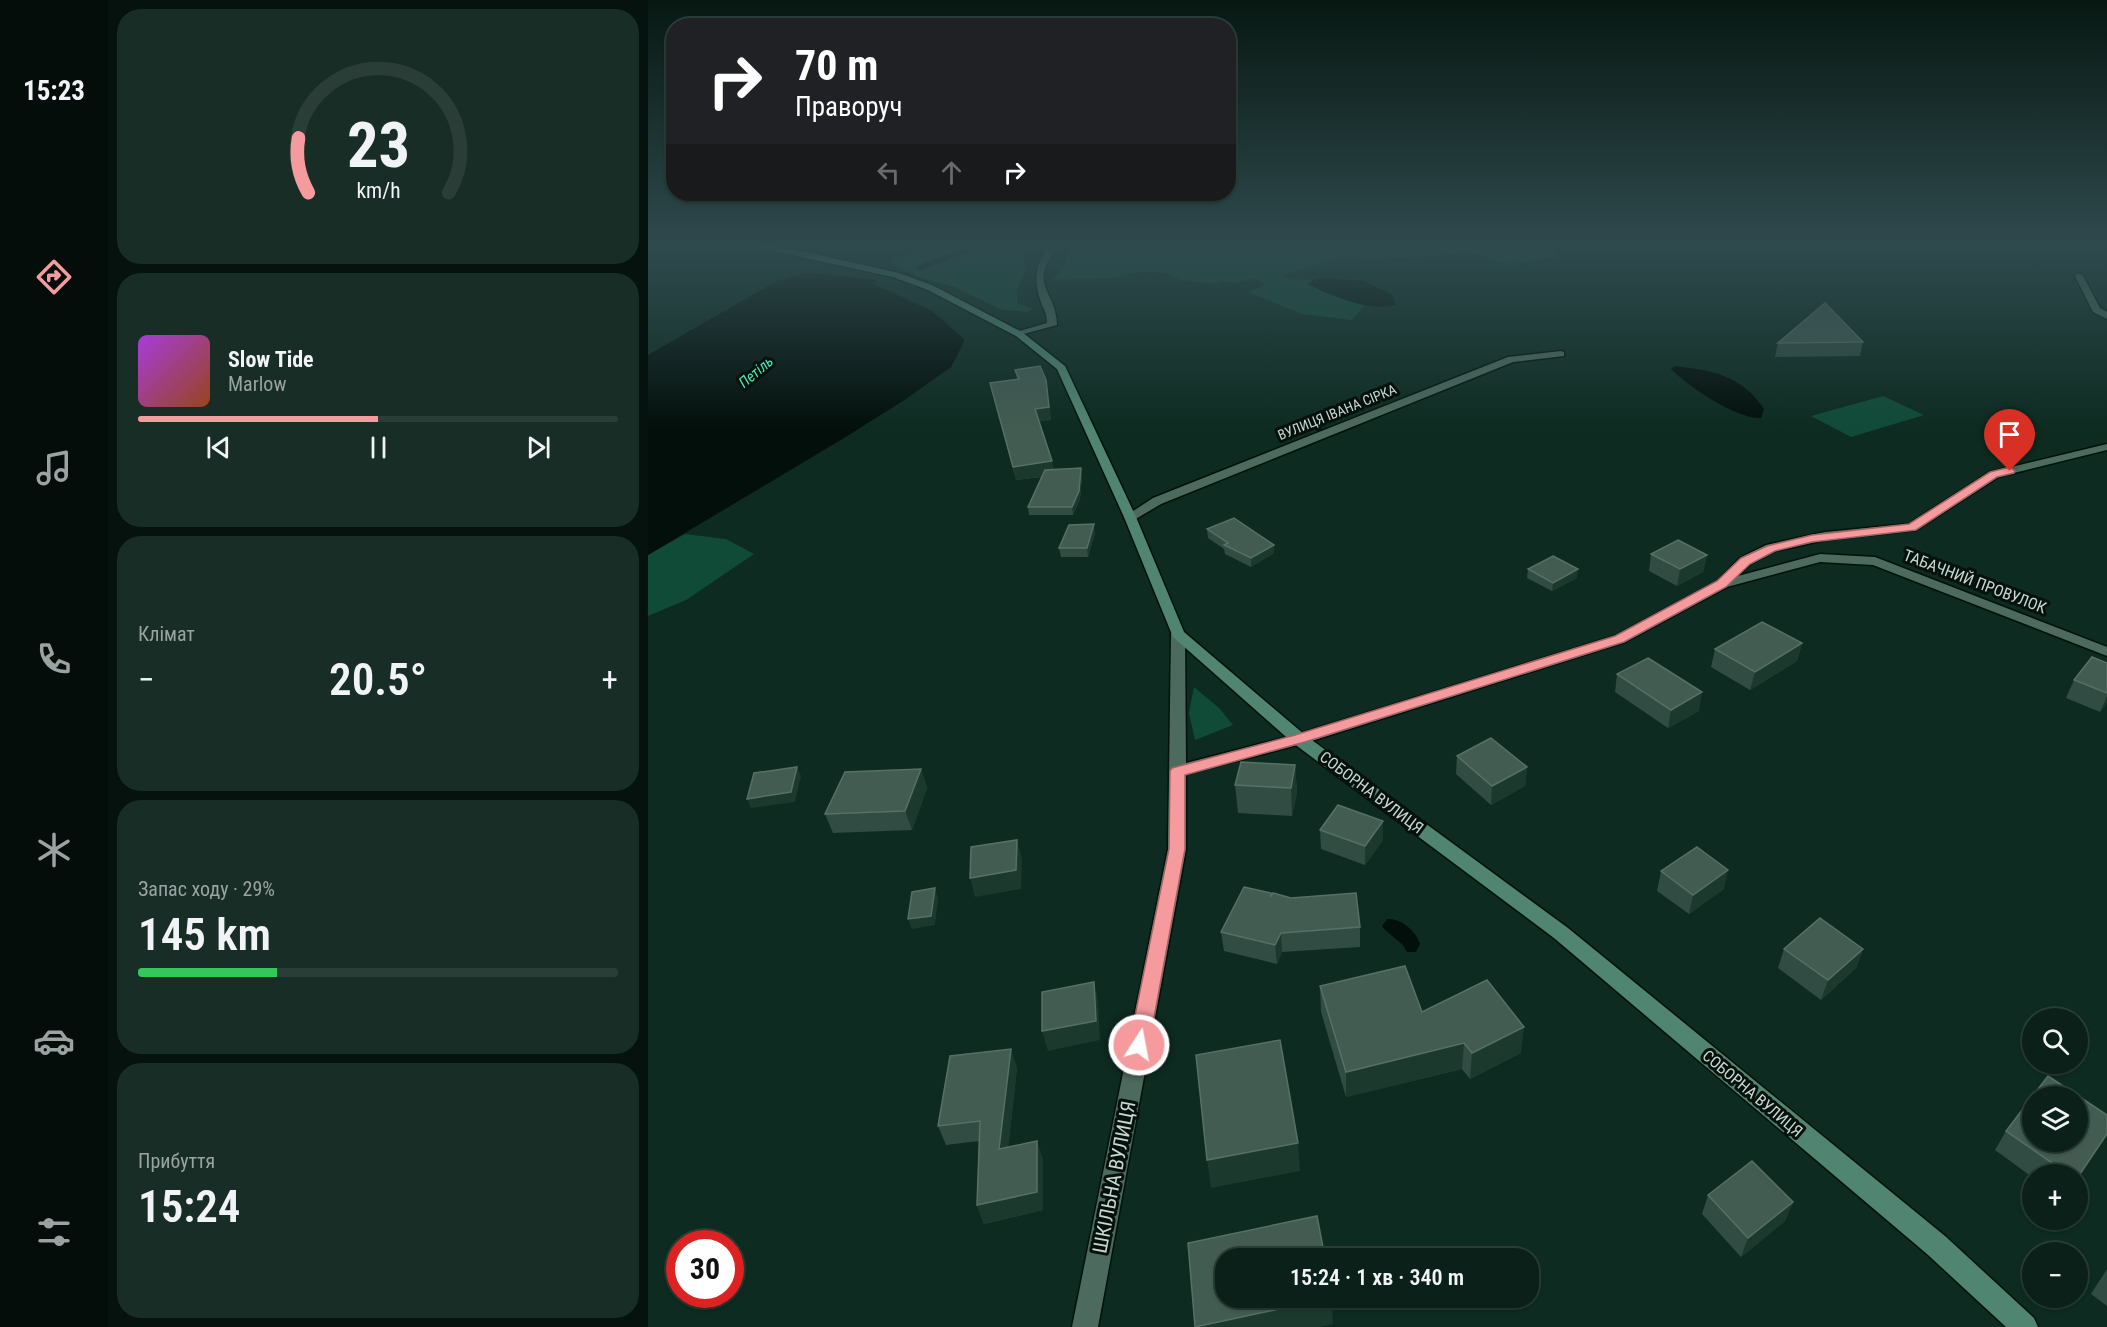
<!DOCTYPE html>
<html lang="uk">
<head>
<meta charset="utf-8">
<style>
  :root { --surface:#0a2018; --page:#182d25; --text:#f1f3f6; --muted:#99a3a2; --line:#2a3e37; --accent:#f59b9e }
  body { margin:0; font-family:"Roboto Condensed",sans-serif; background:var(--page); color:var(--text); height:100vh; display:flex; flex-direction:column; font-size:22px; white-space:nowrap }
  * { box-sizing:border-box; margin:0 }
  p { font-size:20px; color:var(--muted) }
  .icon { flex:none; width:33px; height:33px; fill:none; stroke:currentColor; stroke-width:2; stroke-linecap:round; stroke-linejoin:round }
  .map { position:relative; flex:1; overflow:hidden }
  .panel { display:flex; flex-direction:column; gap:9px; padding:9px; background:#06120d; width:540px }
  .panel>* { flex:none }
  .hud { position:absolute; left:18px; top:18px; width:570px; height:183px; border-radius:24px; box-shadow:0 2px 4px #0004,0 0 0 2px var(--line); background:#202124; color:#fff; overflow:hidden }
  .buttons { position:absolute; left:1374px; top:1008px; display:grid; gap:12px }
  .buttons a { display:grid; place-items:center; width:66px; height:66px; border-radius:50%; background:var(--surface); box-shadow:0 2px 4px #0004,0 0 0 2px var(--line); font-size:30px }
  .speed { position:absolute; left:18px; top:1230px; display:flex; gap:12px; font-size:30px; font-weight:700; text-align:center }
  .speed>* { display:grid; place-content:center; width:78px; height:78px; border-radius:50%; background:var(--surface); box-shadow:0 2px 4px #0004,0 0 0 2px var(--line); line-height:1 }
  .speed .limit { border:9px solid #d22; background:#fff; color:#111 }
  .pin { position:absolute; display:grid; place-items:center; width:51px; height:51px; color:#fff; margin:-62px -26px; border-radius:50% 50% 50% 0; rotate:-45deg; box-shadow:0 0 6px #0007 }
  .pin .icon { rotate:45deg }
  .me { position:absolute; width:66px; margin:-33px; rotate:11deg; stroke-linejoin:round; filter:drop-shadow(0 0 4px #0008) }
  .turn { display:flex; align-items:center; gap:21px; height:126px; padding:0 30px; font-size:27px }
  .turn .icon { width:78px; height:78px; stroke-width:2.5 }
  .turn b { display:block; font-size:42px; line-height:51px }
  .lanes { display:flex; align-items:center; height:57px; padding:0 30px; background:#0003; justify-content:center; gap:30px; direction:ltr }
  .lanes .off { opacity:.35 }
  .big { font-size:45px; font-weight:600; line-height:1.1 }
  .panel .widget { flex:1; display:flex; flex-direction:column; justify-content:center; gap:9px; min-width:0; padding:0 21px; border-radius:24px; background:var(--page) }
  .panel .dial { align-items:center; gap:0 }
  .dial svg { height:156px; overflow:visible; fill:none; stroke:var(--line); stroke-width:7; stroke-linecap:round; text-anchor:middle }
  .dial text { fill:var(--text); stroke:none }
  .song { display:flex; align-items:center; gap:18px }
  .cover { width:72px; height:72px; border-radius:9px; background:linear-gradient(135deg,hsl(280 70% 55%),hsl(20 70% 35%)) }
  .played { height:6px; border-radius:3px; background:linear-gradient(90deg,var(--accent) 50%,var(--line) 50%) }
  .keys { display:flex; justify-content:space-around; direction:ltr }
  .heat { display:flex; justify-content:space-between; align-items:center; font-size:33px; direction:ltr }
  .charge { height:9px; border-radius:4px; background:linear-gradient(90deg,#34c759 29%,var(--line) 0) }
  .trip { position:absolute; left:567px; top:1248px; width:324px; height:60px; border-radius:24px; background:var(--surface); box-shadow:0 2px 4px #0004,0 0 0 2px var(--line); font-weight:600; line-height:60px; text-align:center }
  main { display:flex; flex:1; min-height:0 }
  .menu { display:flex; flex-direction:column; width:108px; justify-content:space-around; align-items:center; background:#040d0a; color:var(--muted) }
  .menu .icon { width:42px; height:42px }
  .menu .active { color:var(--accent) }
  .menu b { font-size:27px; color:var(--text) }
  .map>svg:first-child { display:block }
  .green { fill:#104b38 }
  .water { fill:#020f0a }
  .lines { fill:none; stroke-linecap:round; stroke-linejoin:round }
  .stream { stroke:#020f0a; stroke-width:5 }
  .street-casing { stroke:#00130a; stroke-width:3 }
  .secondary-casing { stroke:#00130a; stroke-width:3 }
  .street { fill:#4c6a5d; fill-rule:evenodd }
  .secondary { fill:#508571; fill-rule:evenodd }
  .wall { fill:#314d43 }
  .shaded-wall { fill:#1c392e }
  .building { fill:#425c52; stroke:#577066; stroke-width:1.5; fill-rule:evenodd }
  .route { fill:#f59b9e; stroke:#9f6567; stroke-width:1.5 }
  .labels { text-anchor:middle; stroke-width:6; stroke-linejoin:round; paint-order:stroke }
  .far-street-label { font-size:14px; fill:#c8d8d1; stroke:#05110c }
  .far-water-label { font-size:15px; font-style:italic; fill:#49edb9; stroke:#05110c }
  .street-label { font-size:16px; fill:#c8d8d1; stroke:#05110c }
  .near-street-label { font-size:20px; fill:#c8d8d1; stroke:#05110c }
</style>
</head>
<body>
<main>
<nav class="menu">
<b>15:23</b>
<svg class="icon active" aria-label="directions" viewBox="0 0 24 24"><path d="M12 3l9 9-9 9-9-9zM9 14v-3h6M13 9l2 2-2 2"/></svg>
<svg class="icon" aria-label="music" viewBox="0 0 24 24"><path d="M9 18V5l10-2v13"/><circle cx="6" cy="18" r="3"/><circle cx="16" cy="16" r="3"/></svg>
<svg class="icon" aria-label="phone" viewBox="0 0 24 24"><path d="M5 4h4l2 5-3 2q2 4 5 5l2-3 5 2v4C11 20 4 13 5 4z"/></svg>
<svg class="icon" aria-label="climate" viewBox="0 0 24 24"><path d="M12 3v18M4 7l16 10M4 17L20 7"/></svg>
<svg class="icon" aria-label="car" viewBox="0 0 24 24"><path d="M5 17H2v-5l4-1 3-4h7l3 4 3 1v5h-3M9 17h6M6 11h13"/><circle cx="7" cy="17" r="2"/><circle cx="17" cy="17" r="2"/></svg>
<svg class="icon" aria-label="filters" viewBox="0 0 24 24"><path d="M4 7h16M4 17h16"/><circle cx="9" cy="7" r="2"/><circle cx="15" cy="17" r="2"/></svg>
</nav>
<section class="panel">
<div class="widget dial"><svg viewBox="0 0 100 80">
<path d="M14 69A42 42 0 1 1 86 69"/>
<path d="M14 69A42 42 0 0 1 9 41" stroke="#f59b9e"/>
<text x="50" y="56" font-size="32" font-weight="700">23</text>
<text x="50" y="72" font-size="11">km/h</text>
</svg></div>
<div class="widget">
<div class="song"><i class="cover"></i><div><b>Slow Tide</b><p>Marlow</p></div></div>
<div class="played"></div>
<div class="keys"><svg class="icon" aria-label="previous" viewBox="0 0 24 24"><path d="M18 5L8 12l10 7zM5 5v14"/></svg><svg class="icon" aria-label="pause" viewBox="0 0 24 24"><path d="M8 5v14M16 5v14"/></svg><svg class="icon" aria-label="next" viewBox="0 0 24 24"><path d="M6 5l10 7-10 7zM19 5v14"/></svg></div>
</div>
<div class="widget"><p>Клімат</p>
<div class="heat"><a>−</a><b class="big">20.5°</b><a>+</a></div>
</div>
<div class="widget"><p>Запас ходу · 29%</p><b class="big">145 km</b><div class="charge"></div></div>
<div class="widget"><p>Прибуття</p><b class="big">15:24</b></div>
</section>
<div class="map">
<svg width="1459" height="1327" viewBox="0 0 1459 1327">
  <rect width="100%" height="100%" fill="#0d2b20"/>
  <!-- green -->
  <g class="green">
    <path d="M 276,245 L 365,245 L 377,250 L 375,257 L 378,271 L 369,288 L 369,303 L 385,309 L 380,312 L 355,310 L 306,287 L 270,277 L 243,263 Z"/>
    <path d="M 427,245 L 898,245 L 905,246 L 908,257 L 863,264 L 846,261 L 838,256 L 822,253 L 720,260 L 701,256 L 633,275 L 641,279 L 665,280 L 660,285 L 716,306 L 704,320 L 654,314 L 600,292 L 617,285 L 607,278 L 587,283 L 571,281 L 571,284 L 532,280 L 517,273 L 494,271 L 465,278 L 404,280 C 415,271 418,263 421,249 Z"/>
    <path d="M 1235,396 L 1276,415 L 1203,437 L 1163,416 Z"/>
    <path d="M 37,534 L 78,539 L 106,554 L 38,600 L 0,616 L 0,555 Z"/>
    <path d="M 546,687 L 571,708 L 585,725 L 547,740 L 541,713 Z"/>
  </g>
  <!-- water -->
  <g class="water">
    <path d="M 158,272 L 229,280 L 224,283 L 284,311 L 316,339 L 315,344 L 303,367 L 258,399 L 196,438 L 0,555 L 0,355 L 127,282 Z"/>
    <path d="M 674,278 L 716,281 L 743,294 L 748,305 C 724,312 682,296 660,284 L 665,280 Z"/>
    <path d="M 1027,366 C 1066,371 1093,375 1116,409 L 1113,418 C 1088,419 1041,387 1023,369 Z"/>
    <path d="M 739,919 C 753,918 768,931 772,944 L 768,952 L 759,952 L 755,945 L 736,929 L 734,926 Z"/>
  </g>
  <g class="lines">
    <!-- stream -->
    <path class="stream" d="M 271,268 L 332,245"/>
    <!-- street casing -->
    <g class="street-casing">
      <g id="street">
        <path d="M 402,245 L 411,245 C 378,287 408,288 409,325 L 368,336 L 368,332 L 399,323 C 399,316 397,311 394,305 C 385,281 386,265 402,245 Z"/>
        <path d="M 1428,274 L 1434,274 L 1452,308 L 1459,312 L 1459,319 L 1445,312 L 1427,276 Z"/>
        <path d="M 913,351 L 916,352 L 916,356 L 865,362 L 513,504 L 486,520 L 478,520 L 476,517 L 505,498 L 860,357 Z"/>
        <path d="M 1459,444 L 1459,450 L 1350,477 L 1268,530 L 1177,540 L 1127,551 L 1102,564 L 1090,576 L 1172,554 L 1227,557 L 1459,647 L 1459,656 L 1225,565 L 1172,562 L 1079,587 L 977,642 L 657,743 L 538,774 L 538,849 L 450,1327 L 424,1327 L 520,849 L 523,634 L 525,631 L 535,631 L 537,634 L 538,763 L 647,735 L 967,636 L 1070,581 L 1092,558 L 1118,545 L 1177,532 L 1261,524 L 1342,472 Z"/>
      </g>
    </g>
    <!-- secondary casing -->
    <g class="secondary-casing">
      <path id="secondary" d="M 98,245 L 119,245 L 167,254 L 251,273 L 286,286 L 374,332 L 417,366 L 488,517 L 536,632 L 657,735 L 920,928 L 1297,1236 L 1386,1318 L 1390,1327 L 1358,1327 L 1279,1254 L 906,938 L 645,743 L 525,637 L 476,517 L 409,369 L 368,336 L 280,290 L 245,277 Z"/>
    </g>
    <!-- street -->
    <use href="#street" class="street"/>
    <!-- secondary -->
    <use href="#secondary" class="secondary"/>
  </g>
  <!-- wall -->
  <g class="wall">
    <path d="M 1215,342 L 1212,356 L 1127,357 L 1130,343 Z"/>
    <path d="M 367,370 L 398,380 L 403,420 L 391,421 L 406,470 L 434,476 L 432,499 L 425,515 L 381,515 L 380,507 L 394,477 L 368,480 L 342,383 L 369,379 Z"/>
    <path d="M 559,529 L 626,553 L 603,567 L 577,554 L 576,549 L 560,538 Z"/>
    <path d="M 447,533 L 440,557 L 413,557 L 411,548 Z"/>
    <path d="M 1003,554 L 1059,555 L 1055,572 L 1029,586 L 1001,571 Z"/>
    <path d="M 880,569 L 929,578 L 904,591 L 879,578 Z"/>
    <path d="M 1154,643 L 1149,661 L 1102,690 L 1063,667 L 1067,649 Z"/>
    <path d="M 1459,663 L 1459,702 L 1452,712 L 1418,698 L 1426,680 Z"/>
    <path d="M 969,674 L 1051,711 L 1020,728 L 967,692 Z"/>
    <path d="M 809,756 L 879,767 L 877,786 L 843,805 L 808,774 Z"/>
    <path d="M 647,765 L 649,793 L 644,816 L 590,813 L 587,785 Z"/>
    <path d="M 273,769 L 279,788 L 264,830 L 185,833 L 177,814 Z"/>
    <path d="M 735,821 L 735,840 L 717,865 L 673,849 L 672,830 Z"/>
    <path d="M 1013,871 L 1076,889 L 1041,914 L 1009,891 Z"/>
    <path d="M 623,893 L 624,896 L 712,927 L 712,947 L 634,952 L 629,964 L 576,951 L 573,932 Z"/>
    <path d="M 1136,949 L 1215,949 L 1208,968 L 1173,1000 L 1130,968 Z"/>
    <path d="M 672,986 L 774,1012 L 873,1053 L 822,1079 L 814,1069 L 698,1097 L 673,1012 Z"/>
    <path d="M 369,1068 L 360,1148 L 395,1160 L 395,1210 L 336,1224 L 329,1205 L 331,1141 L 298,1145 L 290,1126 Z"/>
    <path d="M 1358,1131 L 1430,1174 L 1384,1174 L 1384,1177 L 1347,1150 Z"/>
    <path d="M 1060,1195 L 1145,1202 L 1137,1221 L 1093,1257 L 1054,1214 Z"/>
    <path d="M 1459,1269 L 1459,1306 L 1443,1294 Z"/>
  </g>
  <!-- shaded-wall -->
  <g class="shaded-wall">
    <path d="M 398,380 L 403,420 L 389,422 L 387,409 Z"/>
    <path d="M 404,461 L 407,475 L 368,480 L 365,467 Z"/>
    <path d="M 433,468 L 434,476 L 432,499 L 425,515 L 424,507 Z"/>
    <path d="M 446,524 L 447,533 L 440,557 L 439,548 Z"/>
    <path d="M 626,545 L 626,553 L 603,567 L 603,558 Z"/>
    <path d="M 1059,555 L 1055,572 L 1029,586 L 1032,569 Z"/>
    <path d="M 930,569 L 929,578 L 904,591 L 905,583 Z"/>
    <path d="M 1154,643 L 1149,661 L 1102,690 L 1107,672 Z"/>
    <path d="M 1054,692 L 1051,711 L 1020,728 L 1023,710 Z"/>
    <path d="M 1459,696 L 1459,702 L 1452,712 Z"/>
    <path d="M 647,765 L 649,793 L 644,816 L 643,788 Z"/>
    <path d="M 149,767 L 153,776 L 147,802 L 103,808 L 99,799 Z"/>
    <path d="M 879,767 L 877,786 L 843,805 L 844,786 Z"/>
    <path d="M 273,769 L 279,788 L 264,830 L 257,811 Z"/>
    <path d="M 735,821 L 735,840 L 717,865 L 717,846 Z"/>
    <path d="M 369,840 L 374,859 L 373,889 L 327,897 L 322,878 Z"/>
    <path d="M 1080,870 L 1076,889 L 1041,914 L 1045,895 Z"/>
    <path d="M 287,888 L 290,898 L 287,925 L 264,929 L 260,919 Z"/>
    <path d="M 633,933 L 634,952 L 629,964 L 627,945 Z"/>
    <path d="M 1215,949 L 1208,968 L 1173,1000 L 1180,980 Z"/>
    <path d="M 446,982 L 450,1001 L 452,1040 L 400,1051 L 394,1031 Z"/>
    <path d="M 876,1027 L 873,1053 L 822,1079 L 824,1053 Z"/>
    <path d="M 816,1043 L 814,1069 L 698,1097 L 698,1072 Z"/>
    <path d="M 363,1049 L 369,1068 L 358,1168 L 351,1149 Z"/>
    <path d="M 389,1141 L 395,1160 L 395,1210 L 336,1224 L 329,1205 Z"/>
    <path d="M 650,1143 L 652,1171 L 563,1188 L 559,1160 Z"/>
    <path d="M 1145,1202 L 1137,1221 L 1093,1257 L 1100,1238 Z"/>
    <path d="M 684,1298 L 685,1324 L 672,1327 L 548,1327 Z"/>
  </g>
  <!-- building -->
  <g class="building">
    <path d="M 1177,303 L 1215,342 L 1130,343 Z"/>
    <path d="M 392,366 L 398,380 L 401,407 L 387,409 L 404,461 L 365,467 L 342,383 L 371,379 L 367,370 Z"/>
    <path d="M 433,468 L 431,491 L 424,507 L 380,507 L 397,470 Z"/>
    <path d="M 586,518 L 626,545 L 603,558 L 576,545 L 580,543 L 559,529 Z"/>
    <path d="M 446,524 L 439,548 L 411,548 L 421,525 Z"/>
    <path d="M 1030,540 L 1059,555 L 1032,569 L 1003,554 Z"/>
    <path d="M 905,556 L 930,569 L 905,583 L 880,569 Z"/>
    <path d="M 1114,622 L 1154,643 L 1107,672 L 1067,649 Z"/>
    <path d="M 1444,657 L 1459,663 L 1459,693 L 1426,680 Z"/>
    <path d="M 1000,658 L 1054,692 L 1023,710 L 969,674 Z"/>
    <path d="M 843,738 L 879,767 L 844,786 L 809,756 Z"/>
    <path d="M 593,762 L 647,765 L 643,788 L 587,785 Z"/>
    <path d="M 149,767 L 143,792 L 99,799 L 106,773 Z"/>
    <path d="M 273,769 L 257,811 L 177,814 L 197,772 Z"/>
    <path d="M 690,805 L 735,821 L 717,846 L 672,830 Z"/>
    <path d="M 369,840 L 368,870 L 322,878 L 323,847 Z"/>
    <path d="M 1049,847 L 1080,870 L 1045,895 L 1013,871 Z"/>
    <path d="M 596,887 L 623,893 L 623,897 L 625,893 L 643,898 L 708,893 L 712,927 L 633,933 L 627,945 L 573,932 Z"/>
    <path d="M 287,888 L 283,916 L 260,919 L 264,892 Z"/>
    <path d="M 1172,918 L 1215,949 L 1180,980 L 1136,949 Z"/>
    <path d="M 757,966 L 774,1012 L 839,980 L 876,1027 L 824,1053 L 816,1043 L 698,1072 L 672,986 Z"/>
    <path d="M 446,982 L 448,1021 L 394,1031 L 394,992 Z"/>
    <path d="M 632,1040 L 650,1143 L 559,1160 L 548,1055 Z"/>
    <path d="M 363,1049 L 351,1149 L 389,1141 L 389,1192 L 329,1205 L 332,1121 L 290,1126 L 302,1056 Z"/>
    <path d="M 1400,1076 L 1459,1115 L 1459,1134 L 1430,1177 L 1430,1174 L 1420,1174 L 1358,1131 ZM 1384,1096 L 1430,1096 L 1430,1142 L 1384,1142 Z"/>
    <path d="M 1104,1161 L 1145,1202 L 1100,1238 L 1060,1195 Z"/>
    <path d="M 669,1216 L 677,1258 L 578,1258 L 578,1298 L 683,1298 L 547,1327 L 540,1243 Z"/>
  </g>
  <!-- sky -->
  <linearGradient id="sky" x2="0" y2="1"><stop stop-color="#071812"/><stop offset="0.57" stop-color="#2f4a4e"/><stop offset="1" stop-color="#2f4a4e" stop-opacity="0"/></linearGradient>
  <rect width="1459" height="431" fill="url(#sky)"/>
  <!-- route -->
  <path class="route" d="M 1362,467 L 1367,471 L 1366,473 L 1349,477 L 1268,530 L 1164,542 L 1127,551 L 1102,564 L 1078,587 L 976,642 L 657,742 L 537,775 L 537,849 L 501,1045 L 498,1051 L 491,1053 L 484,1051 L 481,1045 L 521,849 L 522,771 L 524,768 L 647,735 L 967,636 L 1069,581 L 1093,558 L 1119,546 L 1164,535 L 1261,524 L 1342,472 Z"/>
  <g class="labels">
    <!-- far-street labels -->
    <g class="far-street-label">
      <text transform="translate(689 412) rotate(-22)" y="5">ВУЛИЦЯ ІВАНА СІРКА</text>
    </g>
    <!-- far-water labels -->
    <g class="far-water-label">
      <text transform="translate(108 372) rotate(-40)" y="5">Петіль</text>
    </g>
    <!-- street labels -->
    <g class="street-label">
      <text transform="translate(1327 581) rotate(21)" y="6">ТАБАЧНИЙ ПРОВУЛОК</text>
      <text transform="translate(724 792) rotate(37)" y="6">СОБОРНА ВУЛИЦЯ</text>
      <text transform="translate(1105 1093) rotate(40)" y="6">СОБОРНА ВУЛИЦЯ</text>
    </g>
    <!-- near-street labels -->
    <g class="near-street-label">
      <text transform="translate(466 1177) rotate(-79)" y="7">ШКІЛЬНА ВУЛИЦЯ</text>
    </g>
  </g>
</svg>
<div class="buttons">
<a><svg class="icon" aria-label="search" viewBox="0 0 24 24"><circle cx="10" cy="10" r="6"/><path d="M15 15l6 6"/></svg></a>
<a><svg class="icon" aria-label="layers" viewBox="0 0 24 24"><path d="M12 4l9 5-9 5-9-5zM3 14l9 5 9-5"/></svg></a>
<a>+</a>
<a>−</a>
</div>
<div class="speed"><div class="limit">30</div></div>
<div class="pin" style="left:1362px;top:471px;background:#d93025"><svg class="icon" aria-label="arrive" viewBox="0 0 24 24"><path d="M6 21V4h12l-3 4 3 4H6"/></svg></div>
<svg class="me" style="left:491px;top:1045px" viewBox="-20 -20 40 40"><circle r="17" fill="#f59b9e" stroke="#fff" stroke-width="3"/><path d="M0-11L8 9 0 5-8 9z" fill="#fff"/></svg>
<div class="trip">15:24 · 1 хв · 340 m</div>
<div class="hud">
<div class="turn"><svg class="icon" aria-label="right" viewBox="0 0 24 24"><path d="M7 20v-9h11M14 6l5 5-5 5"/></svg><div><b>70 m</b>Праворуч</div></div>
<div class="lanes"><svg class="icon off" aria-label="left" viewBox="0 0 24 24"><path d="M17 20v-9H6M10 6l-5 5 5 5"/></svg><svg class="icon off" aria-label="ahead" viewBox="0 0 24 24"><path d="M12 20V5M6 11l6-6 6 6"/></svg><svg class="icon" aria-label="right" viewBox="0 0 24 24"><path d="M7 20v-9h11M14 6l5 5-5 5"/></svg></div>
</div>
</div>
</main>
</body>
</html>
